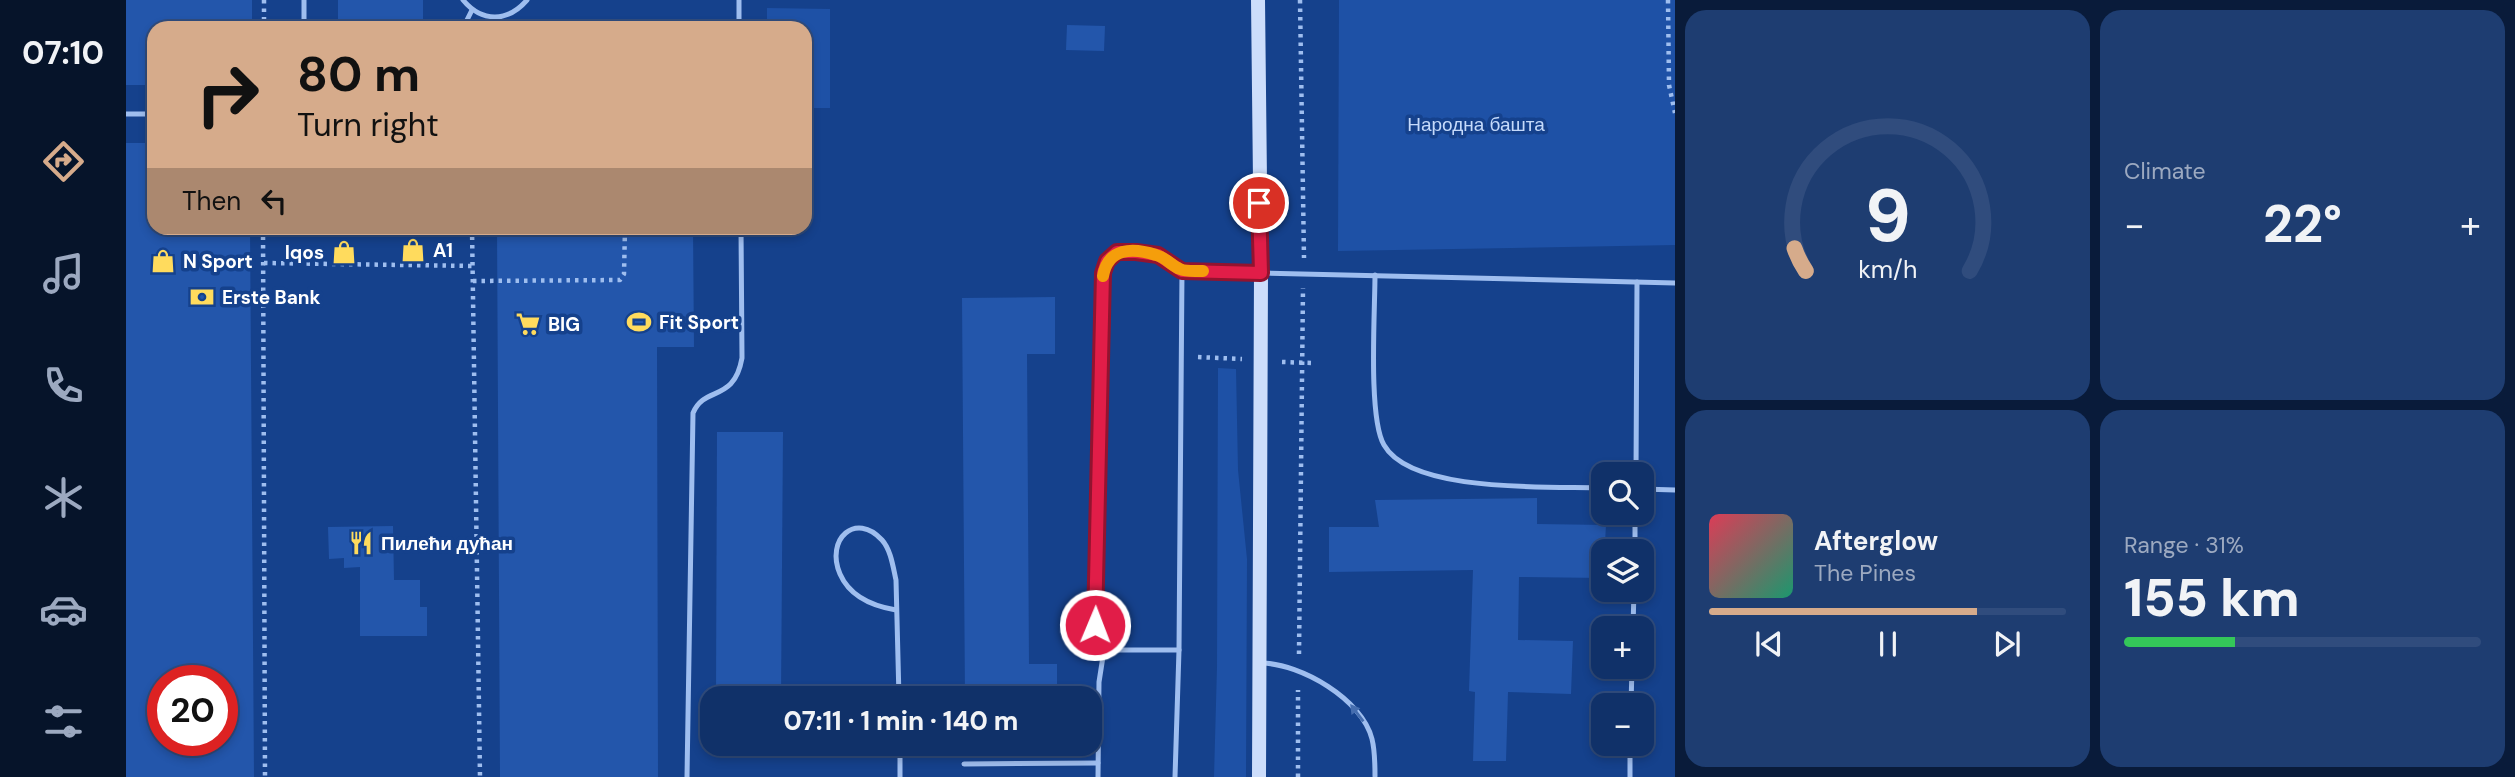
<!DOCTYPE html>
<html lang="en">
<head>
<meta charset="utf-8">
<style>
  :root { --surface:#103169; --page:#1e3d71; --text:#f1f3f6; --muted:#9ca9c0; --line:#304c7d; --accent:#d6ab8b }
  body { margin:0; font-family:"DM Sans",sans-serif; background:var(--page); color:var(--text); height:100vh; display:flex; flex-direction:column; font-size:26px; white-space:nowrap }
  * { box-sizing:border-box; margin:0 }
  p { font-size:23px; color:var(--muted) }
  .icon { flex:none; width:38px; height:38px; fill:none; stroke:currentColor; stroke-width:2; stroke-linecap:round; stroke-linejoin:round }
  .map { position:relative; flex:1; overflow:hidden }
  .drawer { display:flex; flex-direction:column; gap:10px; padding:10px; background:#091b3a; width:840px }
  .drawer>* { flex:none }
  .banner { position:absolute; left:21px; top:21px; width:665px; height:214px; border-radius:21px; box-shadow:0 4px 10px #0003,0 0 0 2px var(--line); background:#d6ab8b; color:#111; overflow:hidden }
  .controls { position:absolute; left:1465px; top:462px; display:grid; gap:14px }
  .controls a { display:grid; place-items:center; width:63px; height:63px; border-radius:14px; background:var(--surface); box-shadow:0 4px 10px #0003,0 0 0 2px var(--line); font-size:35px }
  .speed { position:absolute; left:21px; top:665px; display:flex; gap:14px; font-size:35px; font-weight:700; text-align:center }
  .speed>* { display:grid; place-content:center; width:91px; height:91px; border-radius:50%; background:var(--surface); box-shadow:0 4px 10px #0003,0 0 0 2px var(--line); line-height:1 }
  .speed .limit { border:10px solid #d22; background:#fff; color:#111 }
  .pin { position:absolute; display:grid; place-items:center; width:60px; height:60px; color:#fff; margin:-30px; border:4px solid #fff; border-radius:50%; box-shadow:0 2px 7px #0007 }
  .me { position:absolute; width:77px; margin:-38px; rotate:1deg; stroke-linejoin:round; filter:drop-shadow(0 0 5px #0008) }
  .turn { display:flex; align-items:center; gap:24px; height:147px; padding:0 35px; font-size:32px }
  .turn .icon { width:91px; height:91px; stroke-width:2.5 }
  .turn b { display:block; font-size:49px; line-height:60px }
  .then { display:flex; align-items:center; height:66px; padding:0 35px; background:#0003; gap:14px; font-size:26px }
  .big { font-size:52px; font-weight:800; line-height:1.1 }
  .drawer .card { flex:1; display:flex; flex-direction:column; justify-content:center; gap:10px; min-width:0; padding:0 24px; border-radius:21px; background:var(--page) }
  .drawer .dial { align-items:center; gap:0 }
  .dial svg { height:182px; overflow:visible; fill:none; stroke:var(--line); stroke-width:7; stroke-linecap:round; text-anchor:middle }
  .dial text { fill:var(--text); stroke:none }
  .song { display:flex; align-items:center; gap:21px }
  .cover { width:84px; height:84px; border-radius:10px; background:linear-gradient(135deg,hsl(350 70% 55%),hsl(160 70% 35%)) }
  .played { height:7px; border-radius:4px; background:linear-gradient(90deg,var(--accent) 75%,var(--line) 75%) }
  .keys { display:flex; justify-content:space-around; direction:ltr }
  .heat { display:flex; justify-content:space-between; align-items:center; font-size:38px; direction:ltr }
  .charge { height:10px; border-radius:5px; background:linear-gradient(90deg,#34c759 31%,var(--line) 0) }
  .drawer .tiles { flex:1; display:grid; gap:10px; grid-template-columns:repeat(2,1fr) }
  .trip { position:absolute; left:574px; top:686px; width:402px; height:70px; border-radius:21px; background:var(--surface); box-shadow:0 4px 10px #0003,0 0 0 2px var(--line); font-weight:800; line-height:70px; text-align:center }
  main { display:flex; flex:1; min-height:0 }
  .menu { display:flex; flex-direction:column; width:126px; justify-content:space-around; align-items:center; background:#06142a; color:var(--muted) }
  .menu .icon { width:49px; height:49px }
  .menu .current { color:var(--accent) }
  .menu b { font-size:32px; color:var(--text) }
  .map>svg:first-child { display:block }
  .green { fill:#1e51a6 }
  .building { fill:#2356ab; fill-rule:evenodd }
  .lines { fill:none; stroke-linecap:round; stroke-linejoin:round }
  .path { stroke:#9fbeef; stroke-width:4.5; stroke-dasharray:3.5 5; stroke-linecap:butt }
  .lane { stroke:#9fbeef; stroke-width:5 }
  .secondary { stroke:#ccddfb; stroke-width:14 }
  .oneway { fill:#456daf }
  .route-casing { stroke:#92132f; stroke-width:18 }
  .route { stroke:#e11d48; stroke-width:12 }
  .slow { stroke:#f59e0b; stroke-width:12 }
  .labels { text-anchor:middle; stroke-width:7; stroke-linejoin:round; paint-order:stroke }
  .park-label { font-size:19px; fill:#c5dafb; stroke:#15418c }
  .poi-label { font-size:19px; font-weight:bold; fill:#fff; stroke:#15418c; text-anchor:start }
</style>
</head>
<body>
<main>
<nav class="menu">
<b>07:10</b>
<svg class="icon current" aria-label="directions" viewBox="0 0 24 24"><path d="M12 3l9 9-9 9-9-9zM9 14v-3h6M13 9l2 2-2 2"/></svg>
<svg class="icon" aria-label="music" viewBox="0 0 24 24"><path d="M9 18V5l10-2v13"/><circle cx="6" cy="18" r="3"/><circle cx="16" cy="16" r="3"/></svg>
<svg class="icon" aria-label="phone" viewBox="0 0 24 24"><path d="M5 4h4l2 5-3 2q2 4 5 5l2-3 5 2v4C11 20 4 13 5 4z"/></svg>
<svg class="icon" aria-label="climate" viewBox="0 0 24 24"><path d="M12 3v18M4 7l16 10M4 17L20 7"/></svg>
<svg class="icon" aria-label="car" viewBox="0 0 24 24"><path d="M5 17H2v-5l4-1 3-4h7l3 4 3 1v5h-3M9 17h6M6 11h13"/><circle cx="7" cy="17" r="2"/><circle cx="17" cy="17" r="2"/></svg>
<svg class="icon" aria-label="filters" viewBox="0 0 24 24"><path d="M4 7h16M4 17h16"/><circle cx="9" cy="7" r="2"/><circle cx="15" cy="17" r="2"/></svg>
</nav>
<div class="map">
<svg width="1549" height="777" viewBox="0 0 1549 777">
  <rect width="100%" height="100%" fill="#15418c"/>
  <!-- green -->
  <g class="green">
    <path d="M 1213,0 L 1549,0 L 1549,245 L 1212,251 Z"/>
    <path d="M 641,8 L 704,9 L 704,108 L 679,108 L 679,28 L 641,28 Z"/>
    <path d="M 1092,368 L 1110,369 L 1112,470 L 1121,559 L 1120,777 L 1088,777 L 1091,667 Z"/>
  </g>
  <!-- building -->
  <g class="building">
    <path d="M 0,0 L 126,0 L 126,28 L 28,28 L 28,85 L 0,85 Z"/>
    <rect x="212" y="0" width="85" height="28"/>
    <path d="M 941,25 L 979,26 L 978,51 L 940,50 Z"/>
    <path d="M 0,143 L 28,143 L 28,228 L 124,228 L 128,777 L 0,777 ZM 37,681 L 96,681 L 96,740 L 37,740 Z"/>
    <path d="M 371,228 L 567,228 L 568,347 L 531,347 L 532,777 L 374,777 Z"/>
    <path d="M 929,297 L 929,354 L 901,354 L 903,664 L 931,664 L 931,698 L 839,698 L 836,298 Z"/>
    <path d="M 591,432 L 657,432 L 655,698 L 590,698 Z"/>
    <path d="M 1411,498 L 1411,524 L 1480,525 L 1477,578 L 1393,577 L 1392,640 L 1447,641 L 1445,694 L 1382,692 L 1380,761 L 1347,761 L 1349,692 L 1343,691 L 1347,570 L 1203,572 L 1203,527 L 1253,527 L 1249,500 Z"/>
    <path d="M 267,526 L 268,580 L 294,580 L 294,607 L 301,607 L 301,636 L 234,636 L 234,567 L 218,568 L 218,558 L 203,559 L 202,527 Z"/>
  </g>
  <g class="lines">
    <!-- path -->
    <g class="path">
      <path d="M 138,0 L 138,28"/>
      <path d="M 1174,0 L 1178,258"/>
      <path d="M 1542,0 L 1543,85 L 1549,113"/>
      <path d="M 137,228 L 139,777"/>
      <path d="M 346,228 L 354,777"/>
      <path d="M 138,263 L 347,266"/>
      <path d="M 347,281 L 494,280 L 498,274 L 499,228"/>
      <path d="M 1072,357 L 1116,359"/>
      <path d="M 1156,362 L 1186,363"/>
      <path d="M 1173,654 L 1177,288"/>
      <path d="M 1172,777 L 1172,690"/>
    </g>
    <!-- lane -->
    <g class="lane">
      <path d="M 178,0 L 178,28"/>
      <path d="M 337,0 C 356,23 382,22 401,0"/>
      <path d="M 613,0 L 613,28"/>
      <path d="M 337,28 L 346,10"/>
      <path d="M 0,114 L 28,114"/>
      <path d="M 1249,275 C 1249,311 1242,418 1258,445 C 1286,494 1426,486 1477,488"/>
      <path d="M 1510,474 L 1511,282"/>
      <path d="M 1516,489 L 1549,490"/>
      <path d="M 1509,551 L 1509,513"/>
      <path d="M 770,610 C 746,606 724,597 714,574 C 699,539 730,511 756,540 C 765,550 767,567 770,580 L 773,698"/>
      <path d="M 1507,628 L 1508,590"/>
      <path d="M 1053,650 L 978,650 L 970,640 L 969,626 L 977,273 L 981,261 L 991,252 L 1010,252 L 1032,255 L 1056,271"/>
      <path d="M 1136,663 C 1175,664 1236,699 1246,739 C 1249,751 1249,764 1249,776"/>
      <path d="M 1505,705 L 1506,667"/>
      <path d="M 774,744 L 774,777"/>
      <path d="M 838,764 L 972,763"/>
      <path d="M 561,777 L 567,413 C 579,385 608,403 616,358 L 615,228"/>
      <path d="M 972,777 L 973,682 L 978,650"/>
      <path d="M 1049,777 L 1053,650 L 1056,271 L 1549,283"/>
      <path d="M 1504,777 L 1504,744"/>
    </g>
    <!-- secondary -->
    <path class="secondary" d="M 1132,0 L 1135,273 L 1133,777"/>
  </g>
  <!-- one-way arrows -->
  <defs><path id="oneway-solid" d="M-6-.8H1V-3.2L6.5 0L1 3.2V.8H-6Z" transform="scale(1.75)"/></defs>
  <use class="oneway" href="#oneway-solid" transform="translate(1231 713) rotate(-127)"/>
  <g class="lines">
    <!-- route casing -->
    <g class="route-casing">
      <path id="route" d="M 969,625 L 977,273 L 981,261 L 991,252 L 1010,252 L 1032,255 L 1056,271 L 1135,273 L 1133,203"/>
    </g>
    <!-- route -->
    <use href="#route" class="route"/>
    <!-- slow -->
    <path class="slow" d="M 977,276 C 982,248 1006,247 1030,255 C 1039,257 1046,266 1054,269 C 1060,272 1069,271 1077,271"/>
  </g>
  <!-- icons -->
  <defs>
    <g id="shop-bare" transform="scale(1.89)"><path d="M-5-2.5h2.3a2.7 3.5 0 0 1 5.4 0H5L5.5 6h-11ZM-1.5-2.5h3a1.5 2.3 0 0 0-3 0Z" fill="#ffdb5d" stroke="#15418c" stroke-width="2.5" paint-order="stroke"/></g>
    <g id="bank-bare" transform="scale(1.89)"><path d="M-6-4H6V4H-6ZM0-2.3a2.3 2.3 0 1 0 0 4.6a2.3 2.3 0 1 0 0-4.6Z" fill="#ffdb5d" stroke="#15418c" stroke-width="2.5" paint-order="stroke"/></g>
    <g id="stadium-bare" transform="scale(1.89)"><path d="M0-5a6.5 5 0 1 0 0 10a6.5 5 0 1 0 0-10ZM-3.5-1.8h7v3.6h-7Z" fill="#ffdb5d" stroke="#15418c" stroke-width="2.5" paint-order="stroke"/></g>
    <g id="supermarket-bare" transform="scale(1.89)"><path d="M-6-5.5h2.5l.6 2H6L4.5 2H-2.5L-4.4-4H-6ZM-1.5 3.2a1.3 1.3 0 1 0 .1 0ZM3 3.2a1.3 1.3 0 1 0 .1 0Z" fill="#ffdb5d" stroke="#15418c" stroke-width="2.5" paint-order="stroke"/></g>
    <g id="restaurant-bare" transform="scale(1.89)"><path d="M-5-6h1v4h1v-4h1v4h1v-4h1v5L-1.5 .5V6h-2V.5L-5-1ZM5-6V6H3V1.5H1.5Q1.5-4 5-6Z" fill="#ffdb5d" stroke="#15418c" stroke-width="2.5" paint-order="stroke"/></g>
  </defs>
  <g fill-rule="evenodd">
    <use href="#shop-bare" x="287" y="250"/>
    <use href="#shop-bare" x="218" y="252"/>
    <use href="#shop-bare" x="37" y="261"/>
    <use href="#bank-bare" x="76" y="297"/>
    <use href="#stadium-bare" x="513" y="322"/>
    <use href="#supermarket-bare" x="402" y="324"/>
    <use href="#restaurant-bare" x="235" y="543"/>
  </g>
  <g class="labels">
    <!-- park labels -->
    <g class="park-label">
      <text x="1350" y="131">Народна башта</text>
    </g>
    <!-- poi labels -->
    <g class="poi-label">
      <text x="307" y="257">A1</text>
      <text x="198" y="259" text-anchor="end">Iqos</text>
      <text x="57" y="268">N Sport</text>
      <text x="96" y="304">Erste Bank</text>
      <text x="533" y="329">Fit Sport</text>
      <text x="422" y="331">BIG</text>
      <text x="255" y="550">Пилећи дућан</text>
    </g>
  </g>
</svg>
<div class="controls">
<a><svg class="icon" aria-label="search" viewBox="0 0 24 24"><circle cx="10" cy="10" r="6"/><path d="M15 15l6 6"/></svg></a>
<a><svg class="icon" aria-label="layers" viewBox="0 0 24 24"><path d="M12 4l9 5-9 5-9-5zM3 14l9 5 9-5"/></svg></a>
<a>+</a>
<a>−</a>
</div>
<div class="speed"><div class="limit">20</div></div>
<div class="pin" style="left:1133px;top:203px;background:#d93025"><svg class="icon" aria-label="arrive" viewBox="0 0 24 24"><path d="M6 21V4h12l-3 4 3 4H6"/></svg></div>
<svg class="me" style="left:969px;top:625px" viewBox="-20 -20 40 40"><circle r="17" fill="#e11d48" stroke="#fff" stroke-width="3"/><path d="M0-11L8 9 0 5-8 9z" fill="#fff"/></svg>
<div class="trip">07:11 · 1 min · 140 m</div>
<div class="banner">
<div class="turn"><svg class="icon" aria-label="right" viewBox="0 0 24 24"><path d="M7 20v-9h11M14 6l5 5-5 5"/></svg><div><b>80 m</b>Turn right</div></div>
<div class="then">Then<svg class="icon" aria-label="left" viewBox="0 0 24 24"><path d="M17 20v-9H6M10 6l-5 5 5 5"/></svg></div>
</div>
</div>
<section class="drawer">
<div class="tiles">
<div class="card dial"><svg viewBox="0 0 100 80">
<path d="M14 69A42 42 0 1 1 86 69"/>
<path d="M14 69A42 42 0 0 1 9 59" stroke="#d6ab8b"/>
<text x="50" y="56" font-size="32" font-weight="700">9</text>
<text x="50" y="72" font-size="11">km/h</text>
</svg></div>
<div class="card"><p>Climate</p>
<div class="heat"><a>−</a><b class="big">22°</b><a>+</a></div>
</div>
<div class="card">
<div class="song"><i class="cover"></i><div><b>Afterglow</b><p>The Pines</p></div></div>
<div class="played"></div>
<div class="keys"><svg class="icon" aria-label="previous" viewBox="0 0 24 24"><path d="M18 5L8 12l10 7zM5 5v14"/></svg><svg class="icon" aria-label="pause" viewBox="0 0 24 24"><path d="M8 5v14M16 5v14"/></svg><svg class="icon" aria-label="next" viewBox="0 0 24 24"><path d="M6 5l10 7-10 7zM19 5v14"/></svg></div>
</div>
<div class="card"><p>Range · 31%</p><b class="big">155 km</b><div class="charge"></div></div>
</div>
</section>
</main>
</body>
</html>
